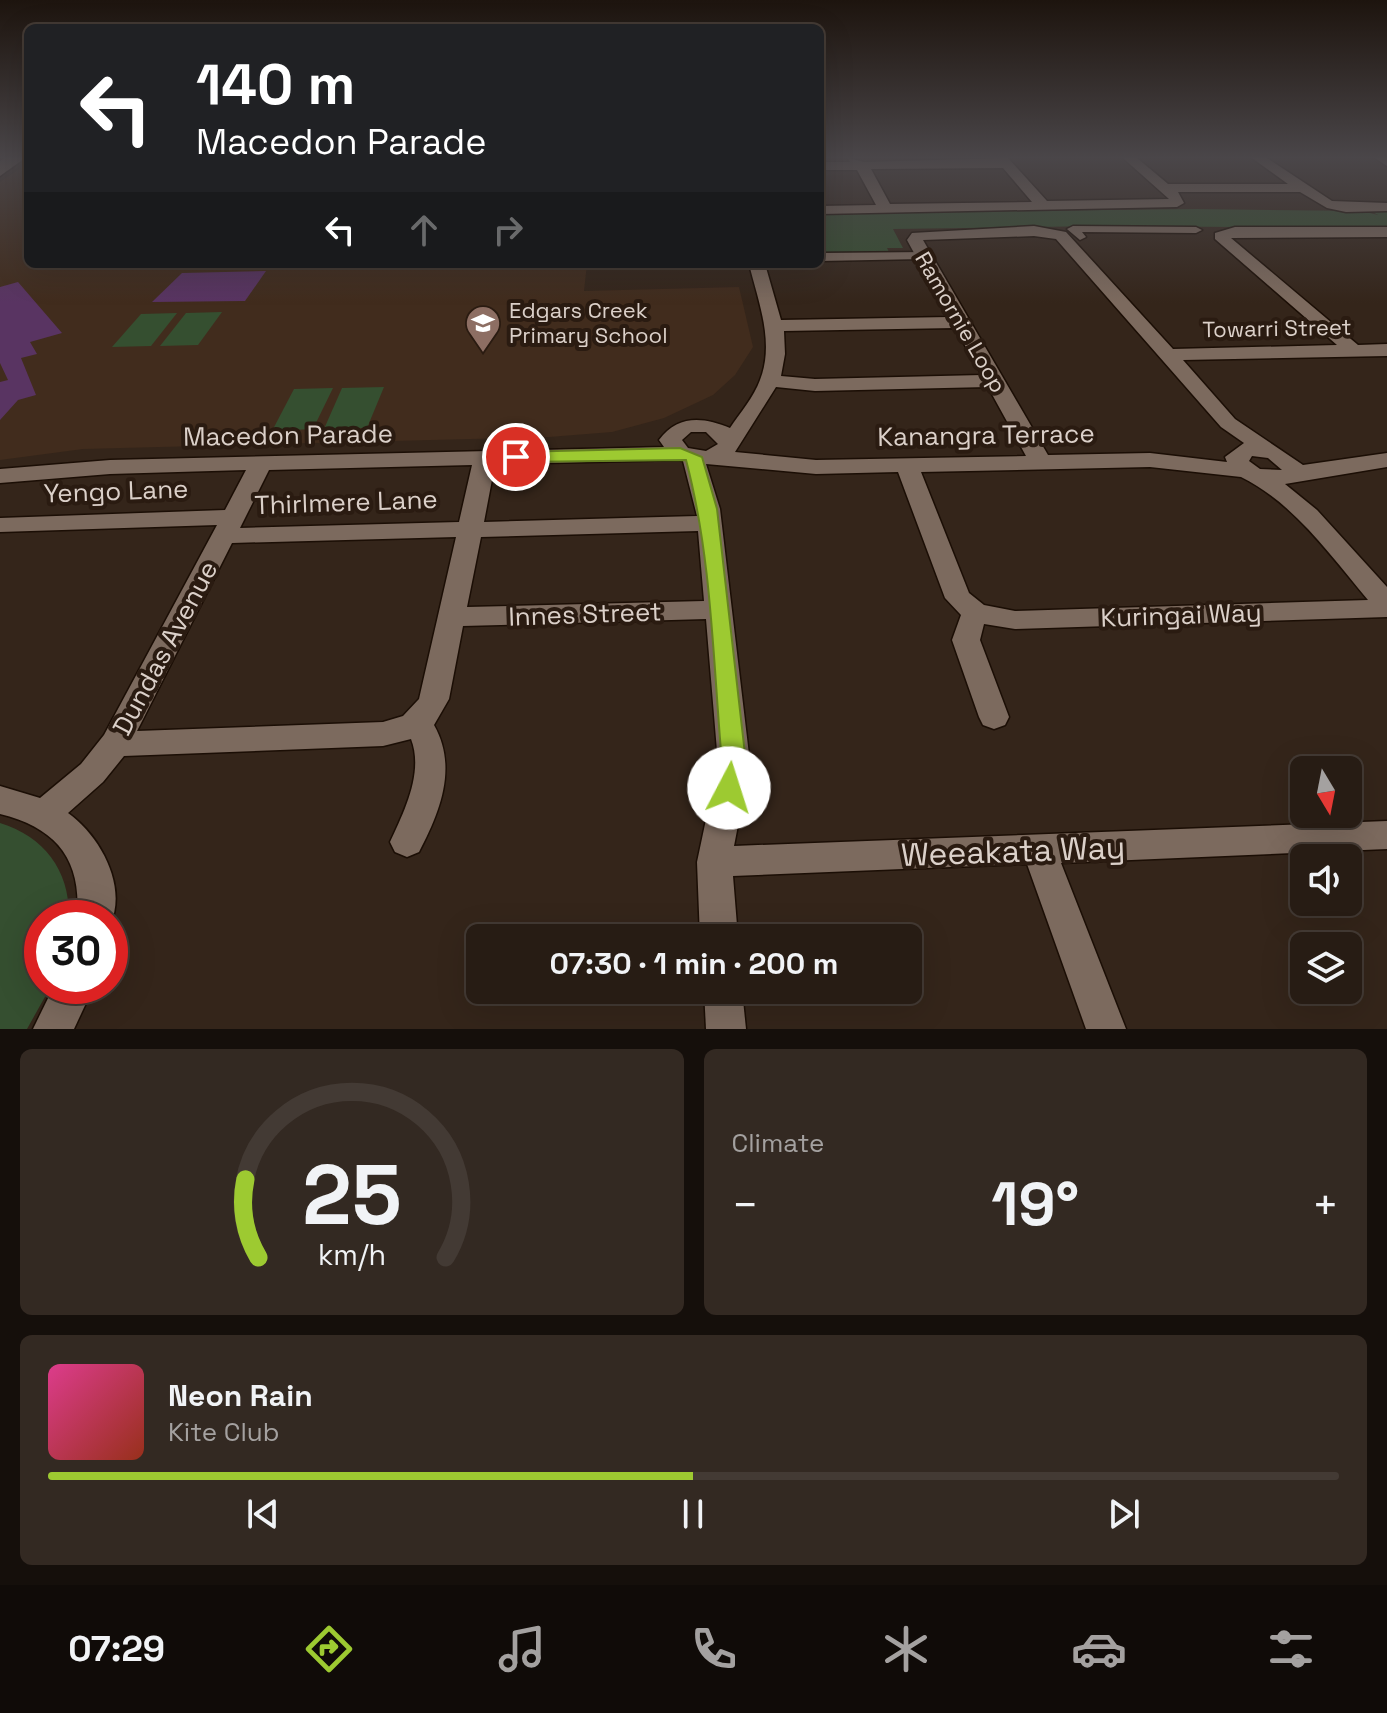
<!DOCTYPE html>
<html lang="en">
<head>
<meta charset="utf-8">
<style>
  :root { --surface:#271c14; --page:#332922; --text:#f1f3f6; --muted:#a4a1a0; --line:#433a34; --accent:#9dca31 }
  body { margin:0; font-family:"Space Grotesk",sans-serif; background:var(--page); color:var(--text); height:100vh; display:flex; flex-direction:column; font-size:30px; white-space:nowrap }
  * { box-sizing:border-box; margin:0 }
  p { font-size:26px; color:var(--muted) }
  .icon { flex:none; width:44px; height:44px; fill:none; stroke:currentColor; stroke-width:2; stroke-linecap:round; stroke-linejoin:round }
  .map { position:relative; height:1029px; overflow:hidden }
  .side { display:flex; flex-direction:column; gap:20px; padding:20px; background:#150f0b; flex:1 }
  .side>* { flex:none }
  .top-card { position:absolute; left:24px; top:24px; width:800px; height:244px; border-radius:12px; box-shadow:0 8px 32px #0002,0 0 0 2px var(--line); background:#202124; color:#fff; overflow:hidden }
  .needle { width:52px; rotate:170deg }
  .fabs { position:absolute; left:1290px; top:756px; display:grid; gap:16px }
  .fabs a { display:grid; place-items:center; width:72px; height:72px; border-radius:12px; background:var(--surface); box-shadow:0 8px 32px #0002,0 0 0 2px var(--line); font-size:40px }
  .speed { position:absolute; left:24px; top:900px; display:flex; gap:16px; font-size:40px; font-weight:700; text-align:center }
  .speed>* { display:grid; place-content:center; width:104px; height:104px; border-radius:50%; background:var(--surface); box-shadow:0 8px 32px #0002,0 0 0 2px var(--line); line-height:1 }
  .speed .limit { border:12px solid #d22; background:#fff; color:#111 }
  .pin { position:absolute; display:grid; place-items:center; width:68px; height:68px; color:#fff; margin:-34px; border:4px solid #fff; border-radius:50%; box-shadow:0 2px 8px #0007 }
  .me { position:absolute; width:88px; margin:-44px; rotate:5deg; stroke-linejoin:round; filter:drop-shadow(0 0 6px #0008) }
  .turn { display:flex; align-items:center; gap:28px; height:168px; padding:0 40px; font-size:36px }
  .turn .icon { width:104px; height:104px; stroke-width:2.5 }
  .turn b { display:block; font-size:56px; line-height:68px }
  .lanes { display:flex; align-items:center; height:76px; padding:0 40px; background:#0003; justify-content:center; gap:40px; direction:ltr }
  .lanes .off { opacity:.35 }
  .big { font-size:60px; font-weight:700; line-height:1.1 }
  .side .widget { flex:1; display:flex; flex-direction:column; justify-content:center; gap:12px; min-width:0; padding:0 28px; border-radius:12px; background:var(--page) }
  .side .dial { align-items:center; gap:0 }
  .dial svg { height:208px; overflow:visible; fill:none; stroke:var(--line); stroke-width:7; stroke-linecap:round; text-anchor:middle }
  .dial text { fill:var(--text); stroke:none }
  .song { display:flex; align-items:center; gap:24px }
  .cover { width:96px; height:96px; border-radius:12px; background:linear-gradient(135deg,hsl(330 70% 55%),hsl(10 70% 35%)) }
  .played { height:8px; border-radius:4px; background:linear-gradient(90deg,var(--accent) 50%,var(--line) 50%) }
  .keys { display:flex; justify-content:space-around; direction:ltr }
  .heat { display:flex; justify-content:space-between; align-items:center; font-size:44px; direction:ltr }
  .side .tiles { flex:1; display:grid; gap:20px; grid-template-columns:1fr 1fr }
  .widget:last-child { grid-column:span 2 }
  .trip { position:absolute; left:466px; top:924px; width:456px; height:80px; border-radius:12px; background:var(--surface); box-shadow:0 8px 32px #0002,0 0 0 2px var(--line); font-weight:700; line-height:80px; text-align:center }
  .tabs { display:flex; height:128px; justify-content:space-around; align-items:center; background:#100b08; color:var(--muted) }
  .tabs .icon { width:56px; height:56px }
  .tabs .current { color:var(--accent) }
  .tabs b { font-size:36px; color:var(--text) }
  .map>svg:first-child { display:block }
  .built { fill:#412c1d }
  .green { fill:#354f30 }
  .building { fill:#593462 }
  .lines { fill:none; stroke-linecap:round; stroke-linejoin:round }
  .pedestrian-casing { stroke:#1b0e05; stroke-width:3 }
  .minor-casing { stroke:#1b0e05; stroke-width:3 }
  .secondary-casing { stroke:#1b0e05; stroke-width:3 }
  .pedestrian { fill:#7c6a5e; fill-rule:evenodd }
  .minor { fill:#7c6a5e; fill-rule:evenodd }
  .secondary { fill:#7c6a5e; fill-rule:evenodd }
  .route { fill:#9dca31; stroke:#668320; stroke-width:2 }
  .labels { text-anchor:middle; stroke-width:8; stroke-linejoin:round; paint-order:stroke }
  .far-poi-label { font-size:22px; fill:#dbd0c9; stroke:#2a1b11; text-anchor:start }
  .far-street-label { font-size:22px; fill:#dbd0c9; stroke:#2a1b11 }
  .street-label { font-size:26px; fill:#dbd0c9; stroke:#2a1b11 }
  .near-street-label { font-size:32px; fill:#dbd0c9; stroke:#2a1b11 }
</style>
</head>
<body>
<div class="map">
<svg width="1387" height="1029" viewBox="0 0 1387 1029">
  <rect width="100%" height="100%" fill="#34251a"/>
  <!-- built -->
  <path class="built" d="M 28,163 L 28,264 L 587,264 L 584,291 L 739,287 L 753,347 L 735,375 L 713,395 L 664,418 L 612,432 L 549,437 L 83,449 L 0,460 L 0,182 Z"/>
  <!-- green -->
  <g class="green">
    <path d="M 1197,209 L 1362,211 L 1378,215 L 1371,211 L 1387,210 L 1387,228 L 1101,226 L 893,229 L 903,248 L 887,248 L 889,252 L 820,253 L 820,213 Z"/>
    <path d="M 222,312 L 198,345 L 160,346 L 186,313 Z"/>
    <path d="M 177,313 L 151,346 L 112,347 L 141,314 Z"/>
    <path d="M 384,387 L 367,428 L 324,429 L 342,388 Z"/>
    <path d="M 333,388 L 313,429 L 272,431 L 294,389 Z"/>
    <path d="M 0,823 C 45,837 70,871 69,918 L 42,918 L 42,986 L 51,986 L 27,1029 L 0,1029 Z"/>
  </g>
  <!-- building -->
  <g class="building">
    <path d="M 266,271 L 245,301 L 152,302 L 182,273 Z"/>
    <path d="M 18,282 L 62,333 L 30,342 L 37,354 L 21,358 L 36,395 L 18,400 L 0,420 L 0,382 L 8,380 L 0,363 L 0,287 Z"/>
  </g>
  <g class="lines">
    <!-- pedestrian casing -->
    <g class="pedestrian-casing">
      <g id="pedestrian">
        <path d="M 1073,226 L 1196,227 L 1202,230 L 1196,233 L 1082,232 L 1086,237 L 1080,240 L 1067,229 Z"/>
        <path d="M 927,252 L 929,255 L 923,259 L 820,261 L 820,253 Z"/>
      </g>
    </g>
    <!-- minor casing -->
    <g class="minor-casing">
      <g id="minor">
        <path d="M 848,158 L 864,162 L 1008,158 L 1047,201 L 1169,199 L 1123,158 L 1137,158 L 1168,184 L 1288,184 L 1252,158 L 1267,158 L 1332,201 L 1387,203 L 1387,211 L 1346,212 L 1327,208 L 1300,192 L 1178,192 L 1184,203 L 1177,207 L 820,214 L 820,206 L 876,205 L 857,170 L 820,170 L 820,162 L 850,162 ZM 1003,168 L 1032,202 L 890,204 L 871,169 Z"/>
        <path d="M 1375,158 L 1387,158 L 1387,166 Z"/>
        <path d="M 1034,226 L 1066,232 L 1173,349 L 1337,345 L 1215,239 L 1215,233 L 1235,227 L 1387,227 L 1387,237 L 1231,238 L 1358,345 L 1387,344 L 1387,356 L 1183,360 L 1235,419 L 1303,465 L 1387,453 L 1387,467 L 1285,484 L 1317,510 L 1387,587 L 1387,617 L 1015,629 L 984,624 L 980,640 L 1009,717 L 1005,725 L 994,729 L 983,725 L 979,717 L 952,640 L 961,615 L 945,598 L 898,472 L 816,474 L 706,464 L 720,509 L 750,763 L 734,846 L 1387,821 L 1387,849 L 1061,863 L 1126,1029 L 1086,1029 L 1027,864 L 733,876 L 738,938 L 700,938 L 697,862 L 718,763 L 706,619 L 463,626 L 449,699 L 434,725 C 458,767 440,812 419,852 L 407,857 L 395,852 L 390,842 C 404,812 424,772 411,739 L 383,746 L 124,756 L 103,782 L 68,813 C 100,836 128,886 110,925 L 110,918 L 77,918 C 82,860 57,828 0,814 L 0,786 L 40,798 L 81,764 L 104,735 L 217,525 L 0,532 L 0,518 L 225,510 L 246,470 L 110,474 L 0,483 L 0,469 L 110,460 L 664,447 L 659,440 C 678,414 704,417 730,428 C 740,413 754,397 760,380 C 775,342 758,301 749,264 L 765,264 L 781,320 L 949,317 L 907,240 L 912,233 ZM 1034,236 L 1056,239 L 1221,427 L 1244,443 L 1225,457 L 1227,462 L 1150,453 L 1048,455 L 923,240 ZM 955,328 L 982,375 L 815,379 L 781,376 L 785,354 L 784,331 ZM 776,387 L 815,391 L 988,387 L 1026,456 L 816,460 L 735,452 ZM 691,432 L 706,432 L 718,444 L 706,451 L 688,448 L 682,440 ZM 1252,456 L 1268,458 L 1282,470 L 1260,469 L 1249,461 ZM 678,460 L 683,461 L 697,516 L 484,522 L 495,464 ZM 472,465 L 459,522 L 240,528 L 269,470 ZM 1150,467 L 1241,477 C 1294,503 1330,555 1368,600 L 1015,611 L 984,605 L 969,593 L 921,472 ZM 698,531 L 704,601 L 467,607 L 481,537 ZM 456,537 L 419,699 L 403,716 L 383,722 L 137,731 L 232,543 Z"/>
        <path d="M 54,986 L 94,986 L 74,1029 L 33,1029 Z"/>
        <path d="M 704,990 L 742,990 L 746,1029 L 706,1029 Z"/>
      </g>
    </g>
    <!-- secondary casing -->
    <g class="secondary-casing">
      <path id="secondary" d="M 4,158 L 25,158 L 0,176 L 0,161 Z"/>
    </g>
    <!-- pedestrian -->
    <use href="#pedestrian" class="pedestrian"/>
    <!-- minor -->
    <use href="#minor" class="minor"/>
    <!-- secondary -->
    <use href="#secondary" class="secondary"/>
  </g>
  <!-- sky -->
  <linearGradient id="sky" x2="0" y2="1"><stop stop-color="#1d140e"/><stop offset="0.52" stop-color="#4a4649"/><stop offset="1" stop-color="#4a4649" stop-opacity="0"/></linearGradient>
  <rect width="1387" height="303" fill="url(#sky)"/>
  <!-- route -->
  <path class="route" d="M 680,448 L 702,457 L 717,509 L 746,763 L 738,795 L 729,798 L 720,795 L 717,788 L 722,763 C 713,662 712,558 686,460 L 516,462 L 507,457 L 516,452 Z"/>
  <!-- icons -->
  <defs>
    <g id="school-pin" transform="scale(1.8)"><path d="M0 17L-7.5 6A9.5 9.5 0 1 1 7.5 6Z" fill="#8d6e63" stroke="#2a1b11"/><path d="M0-5L7-2L0 1L-7-2ZM-4 1L0 2.5L4 1V4Q0 6-4 4Z" fill="#fff"/></g>
  </defs>
  <g fill-rule="evenodd">
    <use href="#school-pin" x="483" y="323"/>
  </g>
  <g class="labels">
    <!-- far-poi labels -->
    <g class="far-poi-label">
      <text x="509" y="318">Edgars Creek<tspan x="509" dy="25">Primary School</tspan></text>
    </g>
    <!-- far-street labels -->
    <g class="far-street-label">
      <text transform="translate(961 322) rotate(60)" y="8">Ramornie Loop</text>
      <text transform="translate(1277 328) rotate(-1)" y="8">Towarri Street</text>
    </g>
    <!-- street labels -->
    <g class="street-label">
      <text transform="translate(288 435) rotate(-1)" y="9">Macedon Parade</text>
      <text transform="translate(986 435) rotate(-1)" y="9">Kanangra Terrace</text>
      <text transform="translate(116 491) rotate(-2)" y="9">Yengo Lane</text>
      <text transform="translate(346 502) rotate(-2)" y="9">Thirlmere Lane</text>
      <text transform="translate(585 614) rotate(-2)" y="9">Innes Street</text>
      <text transform="translate(1181 615) rotate(-2)" y="9">Kuringai Way</text>
      <text transform="translate(165 648) rotate(-62)" y="9">Dundas Avenue</text>
    </g>
    <!-- near-street labels -->
    <g class="near-street-label">
      <text transform="translate(1013 851) rotate(-2)" y="11">Weeakata Way</text>
    </g>
  </g>
</svg>
<div class="fabs">
<a><svg class="needle" viewBox="-14 -14 28 28"><path d="M0-13l5 13h-10z" fill="#e53935"/><path d="M0 13l5-13h-10z" fill="#a4a1a0"/></svg></a>
<a><svg class="icon" aria-label="sound" viewBox="0 0 24 24"><path d="M4 9h4l5-4v14l-5-4H4zM17 9q2 3 0 6"/></svg></a>
<a><svg class="icon" aria-label="layers" viewBox="0 0 24 24"><path d="M12 4l9 5-9 5-9-5zM3 14l9 5 9-5"/></svg></a>
</div>
<div class="speed"><div class="limit">30</div></div>
<div class="pin" style="left:516px;top:457px;background:#d93025"><svg class="icon" aria-label="arrive" viewBox="0 0 24 24"><path d="M6 21V4h12l-3 4 3 4H6"/></svg></div>
<svg class="me" style="left:729px;top:788px" viewBox="-20 -20 40 40"><circle r="19" fill="#fff"/><path d="M0-13L10 11 0 6-10 11z" fill="#9dca31"/></svg>
<div class="trip">07:30 · 1 min · 200 m</div>
<div class="top-card">
<div class="turn"><svg class="icon" aria-label="left" viewBox="0 0 24 24"><path d="M17 20v-9H6M10 6l-5 5 5 5"/></svg><div><b>140 m</b>Macedon Parade</div></div>
<div class="lanes"><svg class="icon" aria-label="left" viewBox="0 0 24 24"><path d="M17 20v-9H6M10 6l-5 5 5 5"/></svg><svg class="icon off" aria-label="ahead" viewBox="0 0 24 24"><path d="M12 20V5M6 11l6-6 6 6"/></svg><svg class="icon off" aria-label="right" viewBox="0 0 24 24"><path d="M7 20v-9h11M14 6l5 5-5 5"/></svg></div>
</div>
</div>
<section class="side">
<div class="tiles">
<div class="widget dial"><svg viewBox="0 0 100 80">
<path d="M14 69A42 42 0 1 1 86 69"/>
<path d="M14 69A42 42 0 0 1 9 39" stroke="#9dca31"/>
<text x="50" y="56" font-size="32" font-weight="700">25</text>
<text x="50" y="72" font-size="11">km/h</text>
</svg></div>
<div class="widget"><p>Climate</p>
<div class="heat"><a>−</a><b class="big">19°</b><a>+</a></div>
</div>
<div class="widget">
<div class="song"><i class="cover"></i><div><b>Neon Rain</b><p>Kite Club</p></div></div>
<div class="played"></div>
<div class="keys"><svg class="icon" aria-label="previous" viewBox="0 0 24 24"><path d="M18 5L8 12l10 7zM5 5v14"/></svg><svg class="icon" aria-label="pause" viewBox="0 0 24 24"><path d="M8 5v14M16 5v14"/></svg><svg class="icon" aria-label="next" viewBox="0 0 24 24"><path d="M6 5l10 7-10 7zM19 5v14"/></svg></div>
</div>
</div>
</section>
<nav class="tabs">
<b>07:29</b>
<svg class="icon current" aria-label="directions" viewBox="0 0 24 24"><path d="M12 3l9 9-9 9-9-9zM9 14v-3h6M13 9l2 2-2 2"/></svg>
<svg class="icon" aria-label="music" viewBox="0 0 24 24"><path d="M9 18V5l10-2v13"/><circle cx="6" cy="18" r="3"/><circle cx="16" cy="16" r="3"/></svg>
<svg class="icon" aria-label="phone" viewBox="0 0 24 24"><path d="M5 4h4l2 5-3 2q2 4 5 5l2-3 5 2v4C11 20 4 13 5 4z"/></svg>
<svg class="icon" aria-label="climate" viewBox="0 0 24 24"><path d="M12 3v18M4 7l16 10M4 17L20 7"/></svg>
<svg class="icon" aria-label="car" viewBox="0 0 24 24"><path d="M5 17H2v-5l4-1 3-4h7l3 4 3 1v5h-3M9 17h6M6 11h13"/><circle cx="7" cy="17" r="2"/><circle cx="17" cy="17" r="2"/></svg>
<svg class="icon" aria-label="filters" viewBox="0 0 24 24"><path d="M4 7h16M4 17h16"/><circle cx="9" cy="7" r="2"/><circle cx="15" cy="17" r="2"/></svg>
</nav>
</body>
</html>
